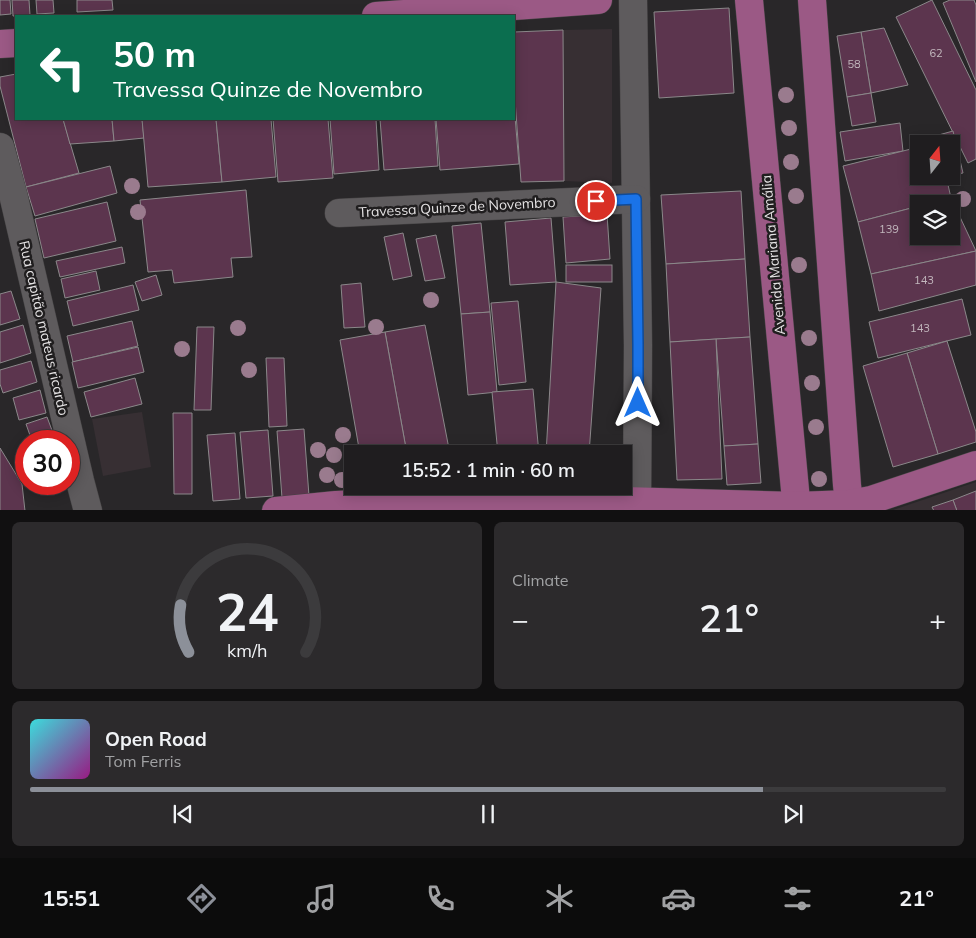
<!DOCTYPE html>
<html lang="en">
<head>
<meta charset="utf-8">
<style>
  :root { --surface:#1f1d1f; --page:#2c2a2c; --text:#f1f3f6; --muted:#a1a2a4; --line:#3c3b3d; --accent:#8c9099 }
  body { margin:0; font-family:Mulish,sans-serif; background:var(--page); color:var(--text); height:100vh; display:flex; flex-direction:column; font-size:19px; white-space:nowrap }
  * { box-sizing:border-box; margin:0 }
  p { font-size:16px; color:var(--muted) }
  .icon { flex:none; width:28px; height:28px; fill:none; stroke:currentColor; stroke-width:2; stroke-linecap:round; stroke-linejoin:round }
  .map { position:relative; height:510px; overflow:hidden }
  .side { display:flex; flex-direction:column; gap:12px; padding:12px; background:#111011; flex:1 }
  .side>* { flex:none }
  .top-card { position:absolute; left:15px; top:15px; width:500px; height:105px; border-radius:0px; box-shadow:0 2px 12px #0003,0 0 0 1px var(--line); background:#0b6e4f; color:#fff; overflow:hidden }
  .needle { width:32px; rotate:17deg }
  .tools { position:absolute; left:910px; top:135px; display:grid; gap:10px }
  .tools a { display:grid; place-items:center; width:50px; height:50px; border-radius:0px; background:var(--surface); box-shadow:0 2px 12px #0003,0 0 0 1px var(--line); font-size:25px }
  .speed { position:absolute; left:15px; top:430px; display:flex; gap:10px; font-size:25px; font-weight:700; text-align:center }
  .speed>* { display:grid; place-content:center; width:65px; height:65px; border-radius:50%; background:var(--surface); box-shadow:0 2px 12px #0003,0 0 0 1px var(--line); line-height:1 }
  .speed .limit { border:8px solid #d22; background:#fff; color:#111 }
  .pin { position:absolute; display:grid; place-items:center; width:42px; height:42px; color:#fff; margin:-21px; border:2px solid #fff; border-radius:50%; box-shadow:0 1px 5px #0007 }
  .me { position:absolute; width:55px; margin:-28px; rotate:0deg; stroke-linejoin:round; filter:drop-shadow(0 0 4px #0008) }
  .turn { display:flex; align-items:center; gap:18px; height:105px; padding:0 15px; font-size:22px }
  .turn .icon { width:65px; height:65px; stroke-width:2.5 }
  .turn b { display:block; font-size:35px; line-height:42px }
  .big { font-size:38px; font-weight:600; line-height:1.1 }
  .side .widget { flex:1; display:flex; flex-direction:column; justify-content:center; gap:8px; min-width:0; padding:0 18px; border-radius:8px; background:var(--page) }
  .side .dial { align-items:center; gap:0 }
  .dial svg { height:130px; overflow:visible; fill:none; stroke:var(--line); stroke-width:7; stroke-linecap:round; text-anchor:middle }
  .dial text { fill:var(--text); stroke:none }
  .song { display:flex; align-items:center; gap:15px }
  .cover { width:60px; height:60px; border-radius:8px; background:linear-gradient(135deg,hsl(180 70% 55%),hsl(310 70% 35%)) }
  .played { height:5px; border-radius:2px; background:linear-gradient(90deg,var(--accent) 80%,var(--line) 80%) }
  .keys { display:flex; justify-content:space-around; direction:ltr }
  .heat { display:flex; justify-content:space-between; align-items:center; font-size:28px; direction:ltr }
  .side .tiles { flex:1; display:grid; gap:12px; grid-template-columns:1fr 1fr }
  .widget:last-child { grid-column:span 2 }
  .trip { position:absolute; left:344px; top:445px; width:288px; height:50px; border-radius:0px; background:var(--surface); box-shadow:0 2px 12px #0003,0 0 0 1px var(--line); font-weight:600; line-height:50px; text-align:center }
  .tabs { display:flex; height:80px; justify-content:space-around; align-items:center; background:#0c0c0c; color:var(--muted) }
  .tabs .icon { width:35px; height:35px }
  .tabs .current { color:var(--accent) }
  .tabs b { font-size:22px; color:var(--text) }
  .map>svg:first-child { display:block }
  .built { fill:#372f33 }
  .building { fill:#5c354e; stroke:#8b888a }
  .lines { fill:none; stroke-linecap:round; stroke-linejoin:round }
  .minor-casing { stroke:#454344; stroke-width:29 }
  .major-casing { stroke:#454344; stroke-width:29 }
  .minor { stroke:#5e5b5d; stroke-width:28 }
  .major { stroke:#9b5985; stroke-width:28 }
  .tree { fill:#9a7b8e }
  .route-casing { stroke:#114b97; stroke-width:12 }
  .route { stroke:#1a73e8; stroke-width:9 }
  .labels { text-anchor:middle; stroke-width:5; stroke-linejoin:round; paint-order:stroke }
  .number-label { font-size:11px; fill:#c3b8be }
  .street-label { font-size:14px; fill:#e5e3e4; stroke:#201e1f }
</style>
</head>
<body>
<div class="map">
<svg width="976" height="511" viewBox="0 0 976 511">
  <rect width="100%" height="100%" fill="#292729"/>
  <!-- built -->
  <g class="built">
    <path d="M 612,29 L 612,183 L 564,181 L 563,30 Z"/>
    <path d="M 142,412 L 151,467 L 103,476 L 92,419 Z"/>
    <path d="M 976,482 L 976,510 L 893,510 Z"/>
  </g>
  <!-- building -->
  <g class="building">
    <path d="M 0,0 L 10,0 L 11,14 L 0,15 Z"/>
    <path d="M 12,0 L 29,0 L 30,15 L 13,16 Z"/>
    <path d="M 36,0 L 53,0 L 54,13 L 37,14 Z"/>
    <path d="M 77,0 L 112,0 L 113,10 L 77,12 Z"/>
    <path d="M 932,0 L 976,90 L 976,159 L 968,163 L 896,17 Z"/>
    <path d="M 950,0 L 974,0 L 976,5 L 976,82 L 943,3 Z"/>
    <path d="M 729,8 L 734,93 L 659,98 L 654,12 Z"/>
    <path d="M 884,28 L 908,85 L 871,93 L 861,32 Z"/>
    <path d="M 563,30 L 564,181 L 521,182 L 514,86 L 514,32 Z"/>
    <path d="M 861,32 L 871,93 L 847,97 L 837,36 Z"/>
    <path d="M 16,74 L 16,119 L 63,119 L 79,173 L 26,187 L 0,86 L 0,77 Z"/>
    <path d="M 871,93 L 876,122 L 852,126 L 847,97 Z"/>
    <path d="M 514,105 L 519,164 L 440,170 L 436,119 L 514,119 Z"/>
    <path d="M 63,119 L 112,119 L 114,141 L 70,144 Z"/>
    <path d="M 112,119 L 142,119 L 144,138 L 114,141 Z"/>
    <path d="M 142,119 L 216,119 L 222,182 L 148,187 Z"/>
    <path d="M 216,119 L 271,119 L 276,177 L 222,182 Z"/>
    <path d="M 273,119 L 328,119 L 333,178 L 278,182 Z"/>
    <path d="M 330,119 L 376,119 L 379,170 L 334,174 Z"/>
    <path d="M 380,119 L 435,119 L 438,166 L 384,170 Z"/>
    <path d="M 900,123 L 903,151 L 845,161 L 840,132 Z"/>
    <path d="M 953,131 L 963,173 L 951,175 L 951,144 L 937,144 L 935,136 Z"/>
    <path d="M 919,147 L 919,176 L 946,176 L 951,198 L 927,204 L 919,204 L 919,206 L 858,222 L 843,166 Z"/>
    <path d="M 110,166 L 117,193 L 35,216 L 26,187 Z"/>
    <path d="M 246,190 L 252,257 L 231,258 L 233,277 L 174,283 L 172,270 L 148,272 L 140,200 Z"/>
    <path d="M 741,191 L 745,259 L 666,264 L 661,195 Z"/>
    <path d="M 951,198 L 976,251 L 871,274 L 858,222 L 919,206 L 919,236 L 951,236 L 951,204 L 927,204 Z"/>
    <path d="M 107,202 L 116,241 L 44,258 L 35,219 Z"/>
    <path d="M 607,214 L 610,259 L 566,263 L 563,217 Z"/>
    <path d="M 551,218 L 556,282 L 510,285 L 505,222 Z"/>
    <path d="M 481,223 L 490,312 L 461,314 L 452,226 Z"/>
    <path d="M 403,233 L 412,276 L 393,280 L 384,237 Z"/>
    <path d="M 436,235 L 445,278 L 425,281 L 416,239 Z"/>
    <path d="M 122,247 L 125,263 L 60,277 L 56,261 Z"/>
    <path d="M 976,251 L 976,285 L 879,311 L 871,274 Z"/>
    <path d="M 745,259 L 750,337 L 670,342 L 666,264 Z"/>
    <rect x="566" y="265" width="46" height="17"/>
    <path d="M 96,271 L 100,290 L 65,298 L 61,279 Z"/>
    <path d="M 156,275 L 162,295 L 142,301 L 135,282 Z"/>
    <path d="M 556,282 L 601,288 L 589,454 L 546,454 Z"/>
    <path d="M 361,283 L 365,327 L 344,328 L 341,285 Z"/>
    <path d="M 133,285 L 139,310 L 73,326 L 67,301 Z"/>
    <path d="M 11,291 L 20,319 L 0,325 L 0,294 Z"/>
    <path d="M 962,299 L 971,335 L 878,358 L 869,322 Z"/>
    <path d="M 518,301 L 526,382 L 499,385 L 491,303 Z"/>
    <path d="M 490,312 L 497,392 L 468,395 L 461,314 Z"/>
    <path d="M 132,321 L 138,346 L 73,362 L 67,336 Z"/>
    <path d="M 23,325 L 31,353 L 0,363 L 0,332 Z"/>
    <path d="M 425,325 L 450,454 L 407,454 L 385,332 Z"/>
    <path d="M 197,327 L 214,327 L 211,410 L 194,410 Z"/>
    <path d="M 385,332 L 407,454 L 360,454 L 340,340 Z"/>
    <path d="M 750,337 L 758,444 L 724,446 L 716,339 Z"/>
    <path d="M 716,339 L 722,479 L 677,480 L 670,342 Z"/>
    <path d="M 947,341 L 976,432 L 976,442 L 938,454 L 907,353 Z"/>
    <path d="M 138,347 L 144,372 L 78,388 L 72,362 Z"/>
    <path d="M 907,353 L 938,454 L 893,467 L 863,366 Z"/>
    <path d="M 266,358 L 284,358 L 287,426 L 269,427 Z"/>
    <path d="M 31,361 L 37,382 L 3,393 L 0,384 L 0,370 Z"/>
    <path d="M 135,378 L 142,404 L 91,417 L 84,392 Z"/>
    <path d="M 533,389 L 539,454 L 498,454 L 492,392 Z"/>
    <path d="M 40,390 L 46,413 L 19,420 L 13,398 Z"/>
    <path d="M 173,413 L 192,413 L 192,494 L 174,494 Z"/>
    <path d="M 47,417 L 56,441 L 32,441 L 26,424 Z"/>
    <path d="M 304,429 L 309,496 L 282,498 L 277,431 Z"/>
    <path d="M 268,430 L 273,496 L 246,498 L 240,432 Z"/>
    <path d="M 235,433 L 240,499 L 213,501 L 207,435 Z"/>
    <path d="M 758,444 L 761,483 L 727,485 L 724,446 Z"/>
    <path d="M 0,448 L 22,484 L 25,511 L 0,511 Z"/>
    <path d="M 976,491 L 976,511 L 957,511 L 953,500 Z"/>
    <path d="M 953,500 L 957,511 L 934,511 L 932,507 Z"/>
  </g>
  <g class="lines">
    <!-- minor casing -->
    <g class="minor-casing">
      <g id="minor">
        <path d="M 633,0 L 638,345 L 637,511"/>
        <path d="M 0,147 L 13,194 L 80,481 L 88,511"/>
        <path d="M 339,213 L 636,199"/>
      </g>
    </g>
    <!-- major casing -->
    <g class="major-casing">
      <g id="major">
        <path d="M 749,0 L 797,511"/>
        <path d="M 812,0 L 847,485 L 850,511"/>
        <path d="M 376,16 L 598,0"/>
        <path d="M 0,44 L 16,43"/>
        <path d="M 276,511 L 336,505 L 439,500 L 519,498 L 796,506 L 849,504 L 871,500 L 976,465"/>
      </g>
    </g>
    <!-- minor -->
    <use href="#minor" class="minor"/>
    <!-- major -->
    <use href="#major" class="major"/>
  </g>
  <!-- trees -->
  <g class="tree">
    <circle cx="786" cy="95" r="8"/>
    <circle cx="789" cy="128" r="8"/>
    <circle cx="791" cy="162" r="8"/>
    <circle cx="132" cy="186" r="8"/>
    <circle cx="796" cy="196" r="8"/>
    <circle cx="963" cy="199" r="8"/>
    <circle cx="138" cy="212" r="8"/>
    <circle cx="799" cy="265" r="8"/>
    <circle cx="431" cy="300" r="8"/>
    <circle cx="376" cy="327" r="8"/>
    <circle cx="238" cy="328" r="8"/>
    <circle cx="809" cy="338" r="8"/>
    <circle cx="182" cy="349" r="8"/>
    <circle cx="249" cy="370" r="8"/>
    <circle cx="812" cy="383" r="8"/>
    <circle cx="816" cy="427" r="8"/>
    <circle cx="343" cy="435" r="8"/>
    <circle cx="318" cy="450" r="8"/>
    <circle cx="334" cy="455" r="8"/>
    <circle cx="327" cy="475" r="8"/>
    <circle cx="819" cy="479" r="8"/>
    <circle cx="342" cy="480" r="8"/>
  </g>
  <g class="lines">
    <!-- route casing -->
    <g class="route-casing">
      <path id="route" d="M 596,201 L 636,199 L 638,344 L 638,403"/>
    </g>
    <!-- route -->
    <use href="#route" class="route"/>
  </g>
  <g class="labels">
    <!-- number labels -->
    <g class="number-label">
      <text x="936" y="57">62</text>
      <text x="854" y="68">58</text>
      <text x="889" y="233">139</text>
      <text x="924" y="284">143</text>
      <text x="920" y="332">143</text>
    </g>
    <!-- street labels -->
    <g class="street-label">
      <text transform="translate(457 207) rotate(-3)" y="5">Travessa Quinze de Novembro</text>
      <text transform="translate(773 255) rotate(-95)" y="5">Avenida Mariana Amália</text>
      <text transform="translate(44 328) rotate(77)" y="5">Rua capitão mateus ricardo</text>
    </g>
  </g>
</svg>
<div class="tools">
<a><svg class="needle" viewBox="-14 -14 28 28"><path d="M0-13l5 13h-10z" fill="#e53935"/><path d="M0 13l5-13h-10z" fill="#a1a2a4"/></svg></a>
<a><svg class="icon" aria-label="layers" viewBox="0 0 24 24"><path d="M12 4l9 5-9 5-9-5zM3 14l9 5 9-5"/></svg></a>
</div>
<div class="speed"><div class="limit">30</div></div>
<div class="pin" style="left:596px;top:201px;background:#d93025"><svg class="icon" aria-label="arrive" viewBox="0 0 24 24"><path d="M6 21V4h12l-3 4 3 4H6"/></svg></div>
<svg class="me" style="left:638px;top:403px" viewBox="-20 -20 40 40"><path d="M0-17L14 15 0 8-14 15z" fill="#1a73e8" stroke="#fff" stroke-width="4"/></svg>
<div class="trip">15:52 · 1 min · 60 m</div>
<div class="top-card">
<div class="turn"><svg class="icon" aria-label="left" viewBox="0 0 24 24"><path d="M17 20v-9H6M10 6l-5 5 5 5"/></svg><div><b>50 m</b>Travessa Quinze de Novembro</div></div>
</div>
</div>
<section class="side">
<div class="tiles">
<div class="widget dial"><svg viewBox="0 0 100 80">
<path d="M14 69A42 42 0 1 1 86 69"/>
<path d="M14 69A42 42 0 0 1 9 40" stroke="#8c9099"/>
<text x="50" y="56" font-size="32" font-weight="700">24</text>
<text x="50" y="72" font-size="11">km/h</text>
</svg></div>
<div class="widget"><p>Climate</p>
<div class="heat"><a>−</a><b class="big">21°</b><a>+</a></div>
</div>
<div class="widget">
<div class="song"><i class="cover"></i><div><b>Open Road</b><p>Tom Ferris</p></div></div>
<div class="played"></div>
<div class="keys"><svg class="icon" aria-label="previous" viewBox="0 0 24 24"><path d="M18 5L8 12l10 7zM5 5v14"/></svg><svg class="icon" aria-label="pause" viewBox="0 0 24 24"><path d="M8 5v14M16 5v14"/></svg><svg class="icon" aria-label="next" viewBox="0 0 24 24"><path d="M6 5l10 7-10 7zM19 5v14"/></svg></div>
</div>
</div>
</section>
<nav class="tabs">
<b>15:51</b>
<svg class="icon current" aria-label="directions" viewBox="0 0 24 24"><path d="M12 3l9 9-9 9-9-9zM9 14v-3h6M13 9l2 2-2 2"/></svg>
<svg class="icon" aria-label="music" viewBox="0 0 24 24"><path d="M9 18V5l10-2v13"/><circle cx="6" cy="18" r="3"/><circle cx="16" cy="16" r="3"/></svg>
<svg class="icon" aria-label="phone" viewBox="0 0 24 24"><path d="M5 4h4l2 5-3 2q2 4 5 5l2-3 5 2v4C11 20 4 13 5 4z"/></svg>
<svg class="icon" aria-label="climate" viewBox="0 0 24 24"><path d="M12 3v18M4 7l16 10M4 17L20 7"/></svg>
<svg class="icon" aria-label="car" viewBox="0 0 24 24"><path d="M5 17H2v-5l4-1 3-4h7l3 4 3 1v5h-3M9 17h6M6 11h13"/><circle cx="7" cy="17" r="2"/><circle cx="17" cy="17" r="2"/></svg>
<svg class="icon" aria-label="filters" viewBox="0 0 24 24"><path d="M4 7h16M4 17h16"/><circle cx="9" cy="7" r="2"/><circle cx="15" cy="17" r="2"/></svg>
<b>21°</b>
</nav>
</body>
</html>
